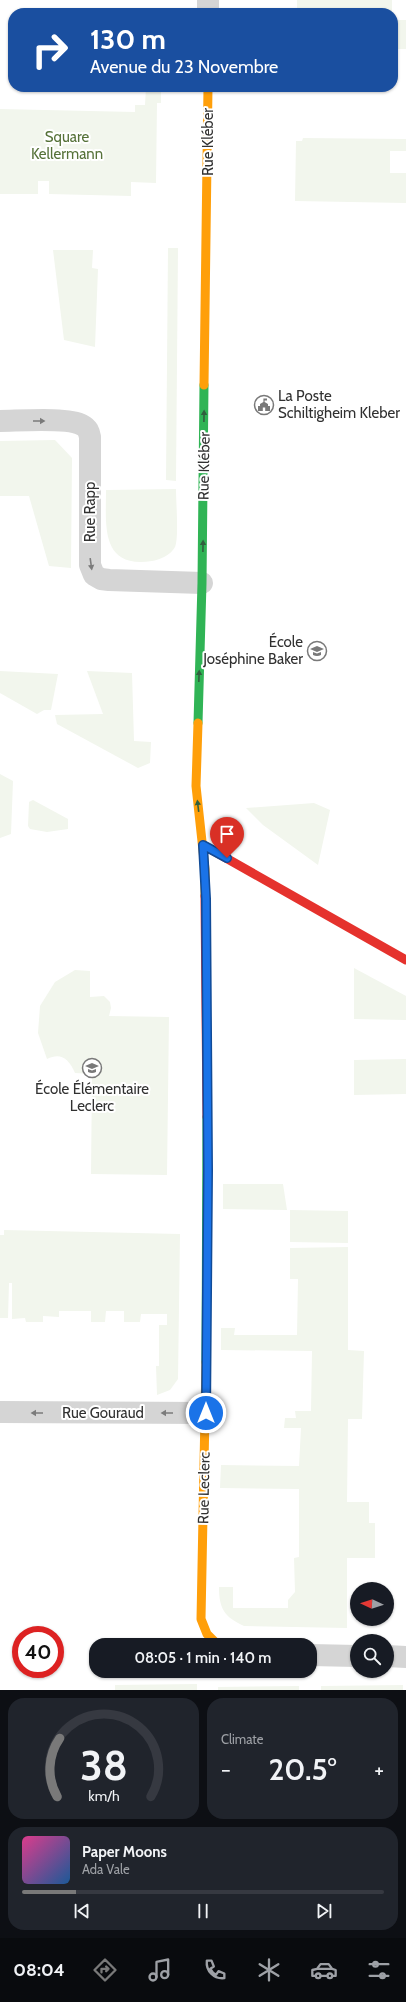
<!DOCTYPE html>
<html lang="en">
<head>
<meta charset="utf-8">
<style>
  :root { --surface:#171b24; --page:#20242c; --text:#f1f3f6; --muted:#9ea1a6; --line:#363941; --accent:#797979 }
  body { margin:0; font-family:Cabin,sans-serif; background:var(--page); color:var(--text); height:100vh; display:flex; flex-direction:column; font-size:15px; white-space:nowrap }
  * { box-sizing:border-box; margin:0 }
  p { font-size:13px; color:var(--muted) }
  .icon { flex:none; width:22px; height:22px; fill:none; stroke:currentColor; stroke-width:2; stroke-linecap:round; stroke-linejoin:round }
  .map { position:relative; height:1690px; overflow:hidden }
  .sheet { display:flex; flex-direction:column; gap:8px; padding:8px; background:#0d0f14; flex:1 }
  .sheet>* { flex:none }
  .banner { position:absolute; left:8px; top:8px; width:390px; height:84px; border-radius:16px; box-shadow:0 1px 3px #0004; background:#1a4fa0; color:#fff; overflow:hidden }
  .needle { width:26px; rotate:274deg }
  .tools { position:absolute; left:350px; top:1582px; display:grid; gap:8px }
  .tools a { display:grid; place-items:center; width:44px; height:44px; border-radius:50%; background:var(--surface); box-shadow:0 1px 3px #0004; font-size:20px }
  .speed { position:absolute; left:12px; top:1626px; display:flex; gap:8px; font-size:20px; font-weight:700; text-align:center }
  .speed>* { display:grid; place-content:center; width:52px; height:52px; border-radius:50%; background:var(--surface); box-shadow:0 1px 3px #0004; line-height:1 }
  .speed .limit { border:6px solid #d22; background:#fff; color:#111 }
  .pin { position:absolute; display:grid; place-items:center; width:34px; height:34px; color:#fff; margin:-41px -17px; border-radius:50% 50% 50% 0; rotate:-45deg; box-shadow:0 0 4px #0007 }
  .pin .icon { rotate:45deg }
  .me { position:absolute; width:44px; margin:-22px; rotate:0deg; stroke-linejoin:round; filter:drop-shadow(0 0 3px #0008) }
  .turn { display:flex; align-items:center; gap:14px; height:84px; padding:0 16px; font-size:18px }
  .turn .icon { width:52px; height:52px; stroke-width:2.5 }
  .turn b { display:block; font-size:28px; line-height:34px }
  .big { font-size:30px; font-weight:600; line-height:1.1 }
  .sheet .tile { flex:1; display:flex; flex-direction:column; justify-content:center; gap:6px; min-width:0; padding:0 14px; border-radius:16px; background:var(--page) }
  .sheet .dial { align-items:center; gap:0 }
  .dial svg { height:104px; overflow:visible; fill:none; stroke:var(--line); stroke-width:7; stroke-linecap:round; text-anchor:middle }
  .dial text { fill:var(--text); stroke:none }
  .song { display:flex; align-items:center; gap:12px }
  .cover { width:48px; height:48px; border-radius:6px; background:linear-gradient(135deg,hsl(330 70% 55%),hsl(210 70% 35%)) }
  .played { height:4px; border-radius:2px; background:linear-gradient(90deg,var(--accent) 15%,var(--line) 15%) }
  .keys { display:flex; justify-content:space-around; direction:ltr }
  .heat { display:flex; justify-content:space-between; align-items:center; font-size:22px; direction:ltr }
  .sheet .tiles { flex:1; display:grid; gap:8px; grid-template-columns:1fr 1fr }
  .tile:last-child { grid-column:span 2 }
  .trip { position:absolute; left:89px; top:1638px; width:228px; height:40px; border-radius:16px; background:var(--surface); box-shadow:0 1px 3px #0004; font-weight:600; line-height:40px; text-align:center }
  .menu { display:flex; height:64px; justify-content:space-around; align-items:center; background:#090b0e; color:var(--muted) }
  .menu .icon { width:28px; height:28px }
  .menu .active { color:var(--accent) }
  .menu b { font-size:18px; color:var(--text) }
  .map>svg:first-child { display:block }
  .green { fill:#f2f6ed }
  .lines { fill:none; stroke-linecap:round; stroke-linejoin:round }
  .street { stroke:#d5d5d5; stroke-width:22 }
  .fast { stroke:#30b455; stroke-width:9 }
  .slow { stroke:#ff9f0a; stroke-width:9 }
  .jam { stroke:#e5322d; stroke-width:9 }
  .oneway { fill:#315f3e }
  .oneway2 { fill:#7b7b7b }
  .route-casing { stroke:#114b97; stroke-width:10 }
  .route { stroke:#1a73e8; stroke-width:7 }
  .labels { text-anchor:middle; stroke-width:4; stroke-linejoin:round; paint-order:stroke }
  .park-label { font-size:15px; fill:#567239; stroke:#fff }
  .street-label { font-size:15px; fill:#313131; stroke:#fff }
  .poi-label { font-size:15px; fill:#313131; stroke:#fff; text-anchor:start }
</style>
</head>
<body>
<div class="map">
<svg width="406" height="1690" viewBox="0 0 406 1690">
  <rect width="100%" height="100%" fill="#fff"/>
  <!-- green -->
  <g class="green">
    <rect x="297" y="0" width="95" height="13"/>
    <rect x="393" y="20" width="13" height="29"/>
    <path d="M 146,87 L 161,87 L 161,103 L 157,103 L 156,183 L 131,182 L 131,196 L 49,194 L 49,181 L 38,181 L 38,194 L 0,194 L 0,109 L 135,112 L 135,105 L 145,105 Z"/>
    <path d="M 303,138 L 406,139 L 406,151 L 390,151 L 390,173 L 406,173 L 406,203 L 295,201 L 296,141 L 302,141 Z"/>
    <path d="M 168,248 L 178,248 L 176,481 L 166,480 Z"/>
    <path d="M 53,250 L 93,250 L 92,268 L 98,269 L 95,347 L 64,340 Z"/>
    <path d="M 55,440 L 72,458 L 71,568 L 49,566 L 29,496 L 0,496 L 0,441 Z"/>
    <path d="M 176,489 C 176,502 179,538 175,547 C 171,555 159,560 152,561 C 100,569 106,525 106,490 Z"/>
    <path d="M 0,671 L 58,674 L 51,710 L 44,710 L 37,714 L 0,693 Z"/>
    <path d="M 87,671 L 132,673 L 134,741 L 151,742 L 150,763 L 138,768 L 57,724 L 55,715 L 103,714 Z"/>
    <path d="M 0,774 L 13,781 L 11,834 L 0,838 Z"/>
    <path d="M 33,800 L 68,819 L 68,829 L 47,832 L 30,829 L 28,826 L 29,802 Z"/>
    <path d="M 314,803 L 330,810 L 318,865 L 263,825 L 246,808 Z"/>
    <path d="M 354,968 L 406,996 L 406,1020 L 354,1019 Z"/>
    <path d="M 75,970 L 90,971 L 90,997 L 104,996 L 110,1002 L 111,1008 L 109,1016 L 169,1017 L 167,1175 L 91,1174 L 92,1074 L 75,1073 C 69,1059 61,1052 47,1059 L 38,1033 L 40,1006 L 55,982 Z"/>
    <path d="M 406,1059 L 406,1094 L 354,1095 L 354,1060 Z"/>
    <path d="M 223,1184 L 283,1184 L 287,1210 L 223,1209 Z"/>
    <path d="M 290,1210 L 348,1211 L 348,1243 L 290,1242 Z"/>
    <path d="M 4,1230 L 180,1234 L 178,1379 L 170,1390 L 157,1395 L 156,1366 L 159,1366 L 159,1325 L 167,1325 L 167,1314 L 141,1314 L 140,1322 L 124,1322 L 124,1311 L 106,1311 L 105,1322 L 91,1322 L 91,1311 L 59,1311 L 59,1317 L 43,1316 L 43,1322 L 26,1322 L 25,1318 L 12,1319 L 12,1283 L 9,1283 L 8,1318 L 0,1318 L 0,1235 L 4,1235 Z"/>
    <path d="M 348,1247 L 348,1350 L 364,1351 L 362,1419 L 348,1419 L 347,1502 L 369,1502 L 369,1523 L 375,1523 L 375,1558 L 347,1558 L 347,1628 L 244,1626 C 224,1617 219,1608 219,1587 L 233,1587 L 233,1608 L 288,1608 L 288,1600 L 295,1592 L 294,1558 L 299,1557 L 299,1489 L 220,1488 L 221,1465 L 299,1466 L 301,1428 L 284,1428 L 285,1418 L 296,1418 L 295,1411 L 311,1411 L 312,1351 L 221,1350 L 221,1328 L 235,1328 L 234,1335 L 297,1335 L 298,1279 L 290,1279 L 290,1248 Z"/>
    <path d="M 197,1684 L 197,1690 L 115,1690 L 115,1685 Z"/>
    <path d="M 403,1685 L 403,1690 L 321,1690 L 321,1686 Z"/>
    <path d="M 299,1686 L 299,1690 L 218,1690 L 218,1687 Z"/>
  </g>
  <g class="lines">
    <!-- street -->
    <g class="street">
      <path d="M 208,13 L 208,0"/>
      <path d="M 0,421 C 18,421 68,417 82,425 C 88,428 89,432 90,437 L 90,565 L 94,575 L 101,579 L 109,580 L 202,583"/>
      <path d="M 0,1412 L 206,1413"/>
      <path d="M 310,1655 L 357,1656"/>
      <path d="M 387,1656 L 406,1657"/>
    </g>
    <!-- fast -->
    <g class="fast">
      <path d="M 198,723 L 202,583 L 204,385"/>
      <path d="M 206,1362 L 207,1117"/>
    </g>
    <!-- slow -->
    <g class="slow">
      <path d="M 204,385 L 208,87"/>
      <path d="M 198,723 L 196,786 L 205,869 L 205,896"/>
      <path d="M 206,1362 L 201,1619 L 207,1634 L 218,1645"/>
    </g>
    <!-- jam -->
    <g class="jam">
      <path d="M 203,845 L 406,960"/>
      <path d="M 205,896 L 207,1117"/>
    </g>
  </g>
  <!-- one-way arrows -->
  <defs><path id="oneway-solid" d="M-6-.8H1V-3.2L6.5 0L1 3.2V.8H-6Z"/></defs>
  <g class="oneway">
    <use href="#oneway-solid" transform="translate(204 416) rotate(-89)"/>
    <use href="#oneway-solid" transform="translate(203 546) rotate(-89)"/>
    <use href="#oneway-solid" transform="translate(199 676) rotate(-88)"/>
    <use href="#oneway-solid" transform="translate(198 806) rotate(-97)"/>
  </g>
  <g class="oneway2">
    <use href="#oneway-solid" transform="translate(39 421)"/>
    <use href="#oneway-solid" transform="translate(91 564) rotate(82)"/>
    <use href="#oneway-solid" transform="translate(37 1413) rotate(-180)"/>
    <use href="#oneway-solid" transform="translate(167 1413) rotate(-180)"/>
  </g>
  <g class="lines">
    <!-- route casing -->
    <g class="route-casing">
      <path id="route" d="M 206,1413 L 208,1170 L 206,899 L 203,845 L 227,858"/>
    </g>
    <!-- route -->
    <use href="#route" class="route"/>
  </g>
  <!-- icons -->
  <defs>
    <g id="civic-ring" transform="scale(1)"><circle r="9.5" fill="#fff" stroke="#797979" stroke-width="1.5"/><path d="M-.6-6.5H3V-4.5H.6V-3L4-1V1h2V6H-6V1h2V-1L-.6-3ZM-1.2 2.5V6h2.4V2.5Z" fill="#797979"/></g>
    <g id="school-ring" transform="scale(1)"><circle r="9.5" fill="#fff" stroke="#797979" stroke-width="1.5"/><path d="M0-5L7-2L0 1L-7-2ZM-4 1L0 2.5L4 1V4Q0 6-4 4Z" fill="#797979"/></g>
  </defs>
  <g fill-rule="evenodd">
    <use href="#civic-ring" x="264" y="405"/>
    <use href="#school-ring" x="317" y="651"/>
    <use href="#school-ring" x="92" y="1068"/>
  </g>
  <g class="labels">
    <!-- park labels -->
    <g class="park-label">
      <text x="67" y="142">Square<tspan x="67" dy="17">Kellermann</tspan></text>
    </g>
    <!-- street labels -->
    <g class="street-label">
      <text transform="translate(208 142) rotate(-90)" y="5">Rue Kléber</text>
      <text transform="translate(204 466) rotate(-89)" y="5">Rue Kléber</text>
      <text transform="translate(90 512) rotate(-90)" y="5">Rue Rapp</text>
      <text x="103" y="1418">Rue Gouraud</text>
      <text transform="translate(204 1488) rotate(-89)" y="5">Rue Leclerc</text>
    </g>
    <!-- poi labels -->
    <g class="poi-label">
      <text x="278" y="401">La Poste<tspan x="278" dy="17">Schiltigheim Kleber</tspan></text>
      <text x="303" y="647" text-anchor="end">École<tspan x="303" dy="17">Joséphine Baker</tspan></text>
      <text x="92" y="1094" text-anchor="middle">École Élémentaire<tspan x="92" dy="17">Leclerc</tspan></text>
    </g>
  </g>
</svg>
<div class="tools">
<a><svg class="needle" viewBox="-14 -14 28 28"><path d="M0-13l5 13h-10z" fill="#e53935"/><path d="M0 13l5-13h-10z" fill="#9ea1a6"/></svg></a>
<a><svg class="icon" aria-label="search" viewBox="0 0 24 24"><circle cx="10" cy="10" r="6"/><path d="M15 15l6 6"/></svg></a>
</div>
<div class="speed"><div class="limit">40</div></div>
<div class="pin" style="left:227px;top:858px;background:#d93025"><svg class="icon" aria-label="arrive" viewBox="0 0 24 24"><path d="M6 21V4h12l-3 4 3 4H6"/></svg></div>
<svg class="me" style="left:206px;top:1413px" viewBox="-20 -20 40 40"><circle r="17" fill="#1a73e8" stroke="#fff" stroke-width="3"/><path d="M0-11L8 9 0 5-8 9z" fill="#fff"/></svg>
<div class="trip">08:05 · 1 min · 140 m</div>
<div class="banner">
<div class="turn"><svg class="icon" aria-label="right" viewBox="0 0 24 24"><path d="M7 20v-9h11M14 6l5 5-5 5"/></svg><div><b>130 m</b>Avenue du 23 Novembre</div></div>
</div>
</div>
<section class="sheet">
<div class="tiles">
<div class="tile dial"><svg viewBox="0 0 100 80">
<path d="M14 69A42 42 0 1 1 86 69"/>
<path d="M14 69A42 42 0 0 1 16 24" stroke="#797979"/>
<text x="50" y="56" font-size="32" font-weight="700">38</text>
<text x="50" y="72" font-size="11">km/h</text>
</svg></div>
<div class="tile"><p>Climate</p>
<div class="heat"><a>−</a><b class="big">20.5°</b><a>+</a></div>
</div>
<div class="tile">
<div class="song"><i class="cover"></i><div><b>Paper Moons</b><p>Ada Vale</p></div></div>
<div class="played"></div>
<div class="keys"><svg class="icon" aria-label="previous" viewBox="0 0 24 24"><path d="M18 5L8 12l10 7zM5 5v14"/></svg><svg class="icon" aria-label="pause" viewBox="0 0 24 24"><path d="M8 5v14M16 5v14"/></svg><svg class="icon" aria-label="next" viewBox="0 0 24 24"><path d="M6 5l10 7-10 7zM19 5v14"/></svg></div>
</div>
</div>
</section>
<nav class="menu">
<b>08:04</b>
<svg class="icon active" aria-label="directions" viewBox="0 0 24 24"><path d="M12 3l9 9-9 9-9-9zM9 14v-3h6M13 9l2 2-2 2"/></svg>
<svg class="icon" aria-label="music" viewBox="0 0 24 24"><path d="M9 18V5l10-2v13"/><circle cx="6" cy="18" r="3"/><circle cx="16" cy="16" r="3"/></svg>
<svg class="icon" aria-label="phone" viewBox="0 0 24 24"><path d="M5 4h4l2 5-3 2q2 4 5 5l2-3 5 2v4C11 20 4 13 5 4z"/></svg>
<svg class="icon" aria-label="climate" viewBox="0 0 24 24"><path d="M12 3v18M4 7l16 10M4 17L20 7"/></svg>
<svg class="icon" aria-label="car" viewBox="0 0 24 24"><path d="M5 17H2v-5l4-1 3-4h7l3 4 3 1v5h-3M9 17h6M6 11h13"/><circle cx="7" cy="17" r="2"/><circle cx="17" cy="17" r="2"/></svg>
<svg class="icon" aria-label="filters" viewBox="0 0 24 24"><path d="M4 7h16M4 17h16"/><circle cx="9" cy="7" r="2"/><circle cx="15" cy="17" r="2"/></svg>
</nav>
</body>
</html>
